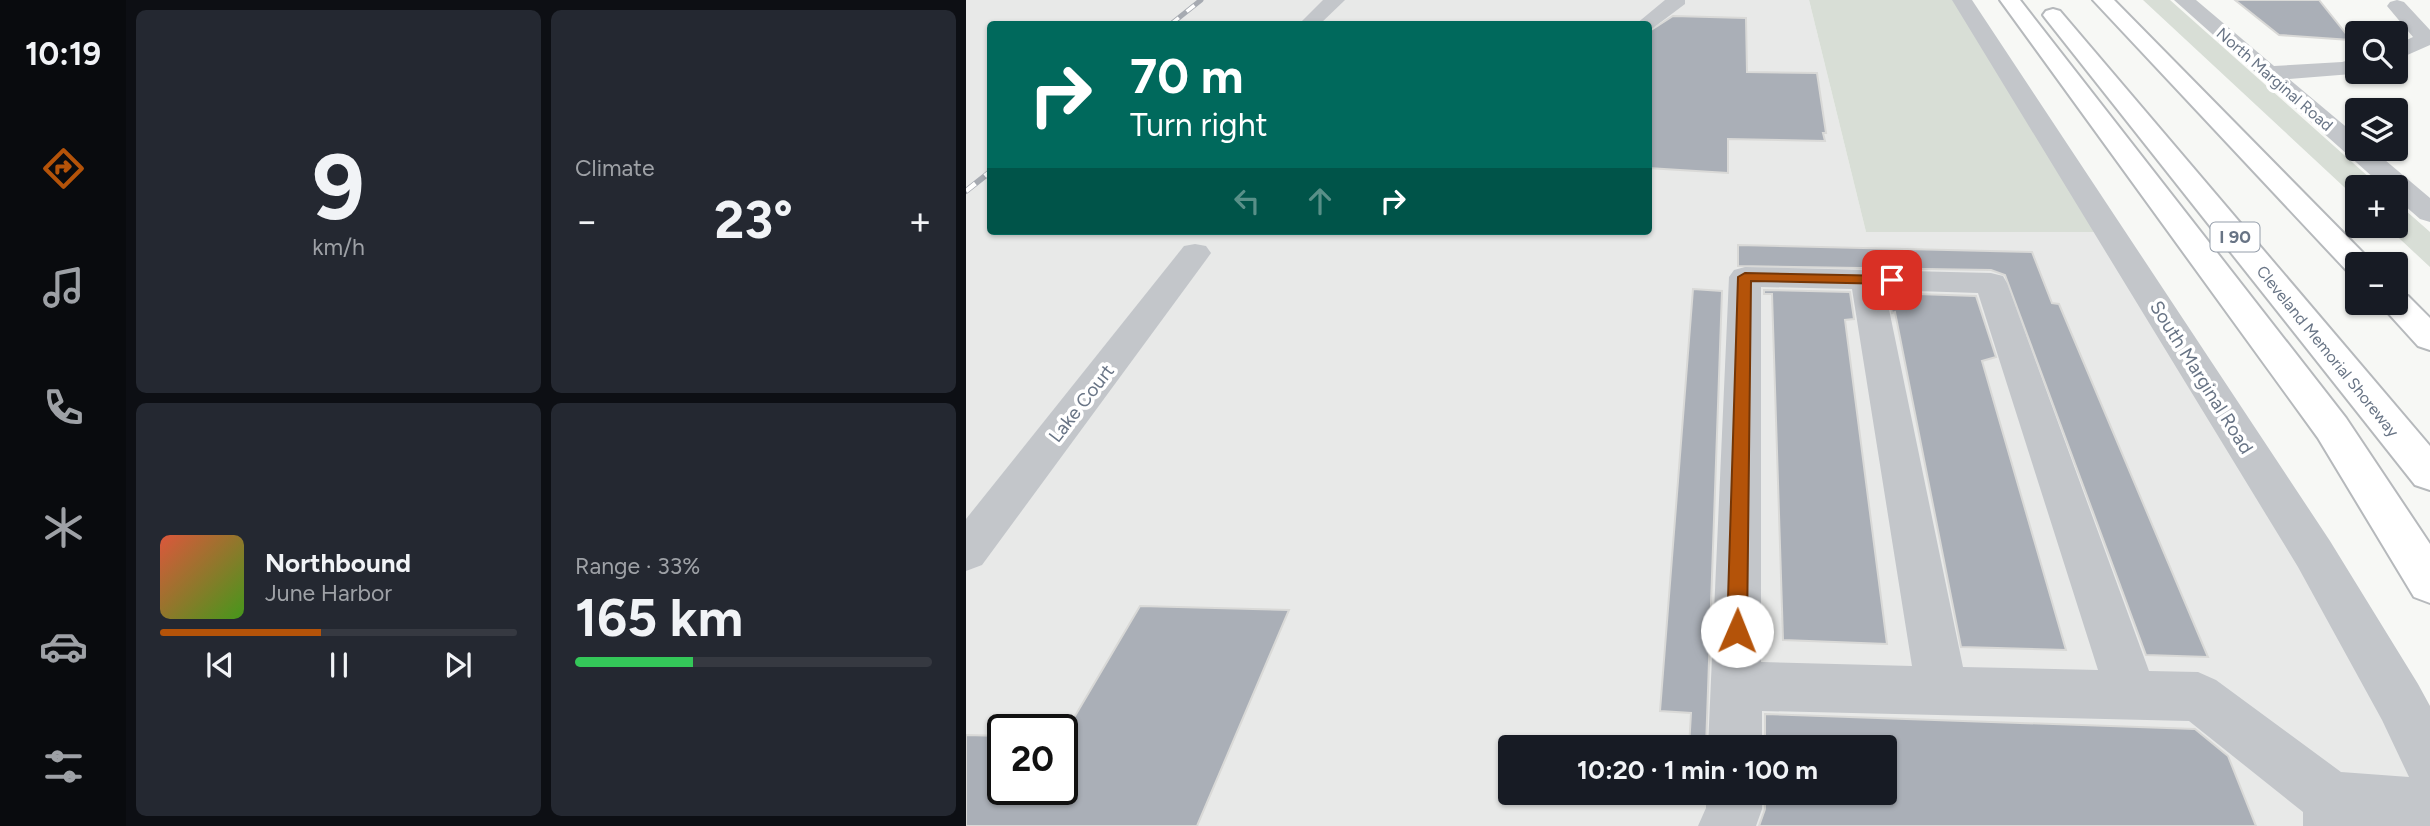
<!DOCTYPE html>
<html lang="en">
<head>
<meta charset="utf-8">
<style>
  :root { --surface:#171b24; --page:#242831; --text:#f1f3f6; --muted:#9ea1a6; --line:#363941; --accent:#b45309 }
  body { margin:0; font-family:Figtree,sans-serif; background:var(--page); color:var(--text); height:100vh; display:flex; flex-direction:column; font-size:26px; white-space:nowrap }
  * { box-sizing:border-box; margin:0 }
  p { font-size:23px; color:var(--muted) }
  .icon { flex:none; width:38px; height:38px; fill:none; stroke:currentColor; stroke-width:2; stroke-linecap:round; stroke-linejoin:round }
  .map { position:relative; flex:1; overflow:hidden }
  .panel { display:flex; flex-direction:column; gap:10px; padding:10px; background:#0d0f14; width:840px }
  .panel>* { flex:none }
  .banner { position:absolute; left:21px; top:21px; width:665px; height:214px; border-radius:7px; box-shadow:0 2px 5px #0004; background:#00695c; color:#fff; overflow:hidden }
  .buttons { position:absolute; left:1379px; top:21px; display:grid; gap:14px }
  .buttons a { display:grid; place-items:center; width:63px; height:63px; border-radius:7px; background:var(--surface); box-shadow:0 2px 5px #0004; font-size:35px }
  .speed { position:absolute; left:21px; top:714px; display:flex; gap:14px; font-size:35px; font-weight:700; text-align:center }
  .speed>* { display:grid; place-content:center; width:91px; height:91px; border-radius:50%; background:var(--surface); box-shadow:0 2px 5px #0004; line-height:1 }
  .speed .limit { border:4px solid #111; border-radius:10px; background:#fff; color:#111 }
  .pin { position:absolute; display:grid; place-items:center; width:60px; height:60px; color:#fff; margin:-30px; border-radius:14px; box-shadow:0 4px 10px #0006 }
  .me { position:absolute; width:77px; margin:-38px; rotate:1deg; stroke-linejoin:round; filter:drop-shadow(0 0 5px #0008) }
  .turn { display:flex; align-items:center; gap:24px; height:147px; padding:0 28px; font-size:32px }
  .turn .icon { width:91px; height:91px; stroke-width:2.5 }
  .turn b { display:block; font-size:49px; line-height:60px }
  .lanes { display:flex; align-items:center; height:66px; padding:0 28px; background:#0003; justify-content:center; gap:35px; direction:ltr }
  .lanes .off { opacity:.35 }
  .big { font-size:52px; font-weight:700; line-height:1.1 }
  .panel .tile { flex:1; display:flex; flex-direction:column; justify-content:center; gap:10px; min-width:0; padding:0 24px; border-radius:10px; background:var(--page) }
  .panel .dial { align-items:center; gap:0 }
  .dial b { font-size:91px; line-height:1 }
  .song { display:flex; align-items:center; gap:21px }
  .cover { width:84px; height:84px; border-radius:10px; background:linear-gradient(135deg,hsl(10 70% 55%),hsl(100 70% 35%)) }
  .played { height:7px; border-radius:4px; background:linear-gradient(90deg,var(--accent) 45%,var(--line) 45%) }
  .keys { display:flex; justify-content:space-around; direction:ltr }
  .heat { display:flex; justify-content:space-between; align-items:center; font-size:38px; direction:ltr }
  .charge { height:10px; border-radius:5px; background:linear-gradient(90deg,#34c759 33%,var(--line) 0) }
  .panel .tiles { flex:1; display:grid; gap:10px; grid-template-columns:repeat(2,1fr) }
  .trip { position:absolute; left:532px; top:735px; width:399px; height:70px; border-radius:7px; background:var(--surface); box-shadow:0 2px 5px #0004; font-weight:700; line-height:70px; text-align:center }
  main { display:flex; flex:1; min-height:0 }
  .tabs { display:flex; flex-direction:column; width:126px; justify-content:space-around; align-items:center; background:#090b0e; color:var(--muted) }
  .tabs .icon { width:49px; height:49px }
  .tabs .active { color:var(--accent) }
  .tabs b { font-size:32px; color:var(--text) }
  .map>svg:first-child { display:block }
  .built { fill:#e8e9e8; fill-rule:evenodd }
  .green { fill:#d8ded6 }
  .building { fill:#aaafb7; stroke:#d9d9d7; stroke-width:2 }
  .lines { fill:none; stroke-linecap:round; stroke-linejoin:round }
  .highway-casing { stroke:#b6b9bc; stroke-width:4 }
  .minor { fill:#c3c6ca; fill-rule:evenodd }
  .highway { fill:#fff; fill-rule:evenodd }
  .rail-far1-casing { stroke:#a6aab1; stroke-width:5 }
  .rail-casing { stroke:#a6aab1; stroke-width:6 }
  .rail-far1 { stroke:#fff; stroke-width:3.5; stroke-dasharray:10; stroke-linecap:butt }
  .rail { stroke:#fff; stroke-width:4.5; stroke-dasharray:12; stroke-linecap:butt }
  .route { fill:#b45309; stroke:#753606; stroke-width:2 }
  .labels { text-anchor:middle; stroke-width:7; stroke-linejoin:round; paint-order:stroke }
  .far-street-label { font-size:16px; fill:#687485; stroke:#fff }
  .shield { fill:#fff; stroke:#959eaa; stroke-width:2 }
  .shield-label { font-size:18px; font-weight:bold; fill:#687485 }
  .street-label { font-size:19px; fill:#687485; stroke:#fff }
</style>
</head>
<body>
<main>
<nav class="tabs">
<b>10:19</b>
<svg class="icon active" aria-label="directions" viewBox="0 0 24 24"><path d="M12 3l9 9-9 9-9-9zM9 14v-3h6M13 9l2 2-2 2"/></svg>
<svg class="icon" aria-label="music" viewBox="0 0 24 24"><path d="M9 18V5l10-2v13"/><circle cx="6" cy="18" r="3"/><circle cx="16" cy="16" r="3"/></svg>
<svg class="icon" aria-label="phone" viewBox="0 0 24 24"><path d="M5 4h4l2 5-3 2q2 4 5 5l2-3 5 2v4C11 20 4 13 5 4z"/></svg>
<svg class="icon" aria-label="climate" viewBox="0 0 24 24"><path d="M12 3v18M4 7l16 10M4 17L20 7"/></svg>
<svg class="icon" aria-label="car" viewBox="0 0 24 24"><path d="M5 17H2v-5l4-1 3-4h7l3 4 3 1v5h-3M9 17h6M6 11h13"/><circle cx="7" cy="17" r="2"/><circle cx="17" cy="17" r="2"/></svg>
<svg class="icon" aria-label="filters" viewBox="0 0 24 24"><path d="M4 7h16M4 17h16"/><circle cx="9" cy="7" r="2"/><circle cx="15" cy="17" r="2"/></svg>
</nav>
<section class="panel">
<div class="tiles">
<div class="tile dial"><b>9</b><p>km/h</p></div>
<div class="tile"><p>Climate</p>
<div class="heat"><a>−</a><b class="big">23°</b><a>+</a></div>
</div>
<div class="tile">
<div class="song"><i class="cover"></i><div><b>Northbound</b><p>June Harbor</p></div></div>
<div class="played"></div>
<div class="keys"><svg class="icon" aria-label="previous" viewBox="0 0 24 24"><path d="M18 5L8 12l10 7zM5 5v14"/></svg><svg class="icon" aria-label="pause" viewBox="0 0 24 24"><path d="M8 5v14M16 5v14"/></svg><svg class="icon" aria-label="next" viewBox="0 0 24 24"><path d="M6 5l10 7-10 7zM19 5v14"/></svg></div>
</div>
<div class="tile"><p>Range · 33%</p><b class="big">165 km</b><div class="charge"></div></div>
</div>
</section>
<div class="map">
<svg width="1464" height="826" viewBox="0 0 1464 826">
  <rect width="100%" height="100%" fill="#f7f8f5"/>
  <!-- built -->
  <path class="built" d="M 0,0 L 843,0 L 900,232 L 1144,232 L 1348,554 L 1464,826 L 0,826 ZM 24,24 L 682,24 L 682,231 L 24,231 ZM 37,730 L 96,730 L 96,789 L 37,789 ZM 544,747 L 919,747 L 919,793 L 544,793 Z"/>
  <!-- green -->
  <g class="green">
    <path d="M 843,0 L 996,0 L 1144,232 L 900,232 Z"/>
    <path d="M 1177,0 L 1204,0 L 1414,187 L 1391,187 L 1391,199 Z"/>
    <path d="M 1430,202 L 1464,232 L 1464,267 L 1420,226 L 1430,226 Z"/>
  </g>
  <!-- building -->
  <g class="building">
    <path d="M 1269,0 L 1353,0 L 1385,40 L 1313,35 Z"/>
    <path d="M 707,16 L 780,18 L 781,72 L 851,73 L 860,133 L 857,133 L 859,141 L 762,139 L 762,173 L 682,168 L 682,32 Z"/>
    <path d="M 772,245 L 1066,252 L 1086,303 L 1093,304 L 1242,657 L 1180,655 L 1039,275 L 1025,270 L 772,266 Z"/>
    <path d="M 727,289 L 756,291 L 740,747 L 723,747 L 725,713 L 694,711 Z"/>
    <path d="M 798,290 L 884,292 L 888,319 L 879,320 L 921,644 L 817,640 L 806,294 L 798,294 Z"/>
    <path d="M 922,293 L 1010,296 L 1030,357 L 1016,361 L 1100,650 L 995,647 L 929,312 L 926,313 Z"/>
    <path d="M 174,606 L 323,610 L 231,826 L 0,826 L 0,735 L 37,736 L 37,789 L 96,789 L 96,738 Z"/>
    <path d="M 799,714 L 1229,729 L 1262,756 L 1290,826 L 793,826 L 799,809 L 799,793 L 919,793 L 919,747 L 799,747 Z"/>
  </g>
  <g class="lines">
    <!-- highway casing -->
    <g class="highway-casing">
      <g id="highway">
        <path d="M 1034,0 L 1054,0 L 1380,418 L 1464,544 L 1464,603 L 1448,597 L 1352,438 Z"/>
        <path d="M 1127,0 L 1148,0 L 1408,264 L 1391,264 L 1391,273 L 1381,271 Z"/>
        <path d="M 1087,9 L 1094,11 L 1464,446 L 1464,490 L 1449,485 L 1080,19 L 1077,15 L 1080,11 Z"/>
        <path d="M 1430,293 L 1442,296 L 1464,318 L 1464,350 L 1452,346 L 1413,303 L 1430,303 Z"/>
      </g>
    </g>
    <!-- minor -->
    <g class="minor">
      <path d="M 357,0 L 379,0 L 354,24 L 333,24 Z"/>
      <path d="M 699,0 L 719,0 L 719,4 L 687,28 L 682,30 L 682,24 L 670,24 Z"/>
      <path d="M 986,0 L 1006,0 L 1364,541 L 1452,684 L 1464,706 L 1464,826 L 1337,826 L 1337,812 L 1223,721 L 796,711 L 796,747 L 742,747 L 763,277 L 768,270 L 779,267 L 1025,273 L 1037,276 L 1041,283 L 1183,671 L 1232,672 L 1250,680 L 1375,772 L 1443,777 L 1416,720 L 1332,567 ZM 795,287 L 886,289 L 946,666 L 795,662 ZM 919,290 L 1012,293 L 1132,670 L 997,667 Z"/>
      <path d="M 1208,0 L 1230,0 L 1308,66 L 1376,62 L 1391,58 L 1393,72 L 1386,74 L 1323,79 L 1391,136 L 1391,149 L 1406,149 L 1464,198 L 1464,222 L 1454,219 L 1430,198 L 1430,187 L 1418,187 Z"/>
      <path d="M 1431,0 L 1438,2 L 1464,30 L 1464,45 L 1430,60 L 1430,45 L 1447,37 L 1421,6 L 1424,2 Z"/>
      <path d="M 229,244 L 240,246 L 245,253 L 240,260 L 16,565 L 0,571 L 0,519 L 218,246 Z"/>
      <path d="M 740,793 L 796,793 L 796,809 L 790,826 L 732,826 L 740,808 Z"/>
    </g>
    <!-- highway -->
    <use href="#highway" class="highway"/>
    <!-- rail-far1 casing -->
    <g class="rail-far1-casing">
      <path id="rail-far1" d="M 205,24 L 235,0"/>
    </g>
    <!-- rail casing -->
    <g class="rail-casing">
      <path id="rail" d="M 0,191 L 24,172"/>
    </g>
    <!-- rail-far1 -->
    <use href="#rail-far1" class="rail-far1"/>
    <!-- rail -->
    <use href="#rail" class="rail"/>
  </g>
  <!-- route -->
  <path class="route" d="M 779,273 L 926,276 L 933,280 L 926,284 L 785,281 L 781,631 L 778,637 L 771,640 L 764,637 L 761,631 L 772,277 Z"/>
  <g class="labels">
    <!-- far-street labels -->
    <g class="far-street-label">
      <text transform="translate(1309 79) rotate(41)" y="6">North Marginal Road</text>
      <text transform="translate(1362 351) rotate(51)" y="6">Cleveland Memorial Shoreway</text>
    </g>
    <!-- shield labels -->
    <rect class="shield" x="1244.5" y="222.5" width="49" height="29" rx="5"/>
    <g class="shield-label">
      <text x="1269" y="243">I 90</text>
    </g>
    <!-- street labels -->
    <g class="street-label">
      <text transform="translate(1236 377) rotate(58)" y="7">South Marginal Road</text>
      <text transform="translate(115 403) rotate(-52)" y="7">Lake Court</text>
    </g>
  </g>
</svg>
<div class="buttons">
<a><svg class="icon" aria-label="search" viewBox="0 0 24 24"><circle cx="10" cy="10" r="6"/><path d="M15 15l6 6"/></svg></a>
<a><svg class="icon" aria-label="layers" viewBox="0 0 24 24"><path d="M12 4l9 5-9 5-9-5zM3 14l9 5 9-5"/></svg></a>
<a>+</a>
<a>−</a>
</div>
<div class="speed"><div class="limit">20</div></div>
<div class="pin" style="left:926px;top:280px;background:#d93025"><svg class="icon" aria-label="arrive" viewBox="0 0 24 24"><path d="M6 21V4h12l-3 4 3 4H6"/></svg></div>
<svg class="me" style="left:771px;top:631px" viewBox="-20 -20 40 40"><circle r="19" fill="#fff"/><path d="M0-13L10 11 0 6-10 11z" fill="#b45309"/></svg>
<div class="trip">10:20 · 1 min · 100 m</div>
<div class="banner">
<div class="turn"><svg class="icon" aria-label="right" viewBox="0 0 24 24"><path d="M7 20v-9h11M14 6l5 5-5 5"/></svg><div><b>70 m</b>Turn right</div></div>
<div class="lanes"><svg class="icon off" aria-label="left" viewBox="0 0 24 24"><path d="M17 20v-9H6M10 6l-5 5 5 5"/></svg><svg class="icon off" aria-label="ahead" viewBox="0 0 24 24"><path d="M12 20V5M6 11l6-6 6 6"/></svg><svg class="icon" aria-label="right" viewBox="0 0 24 24"><path d="M7 20v-9h11M14 6l5 5-5 5"/></svg></div>
</div>
</div>
</main>
</body>
</html>
